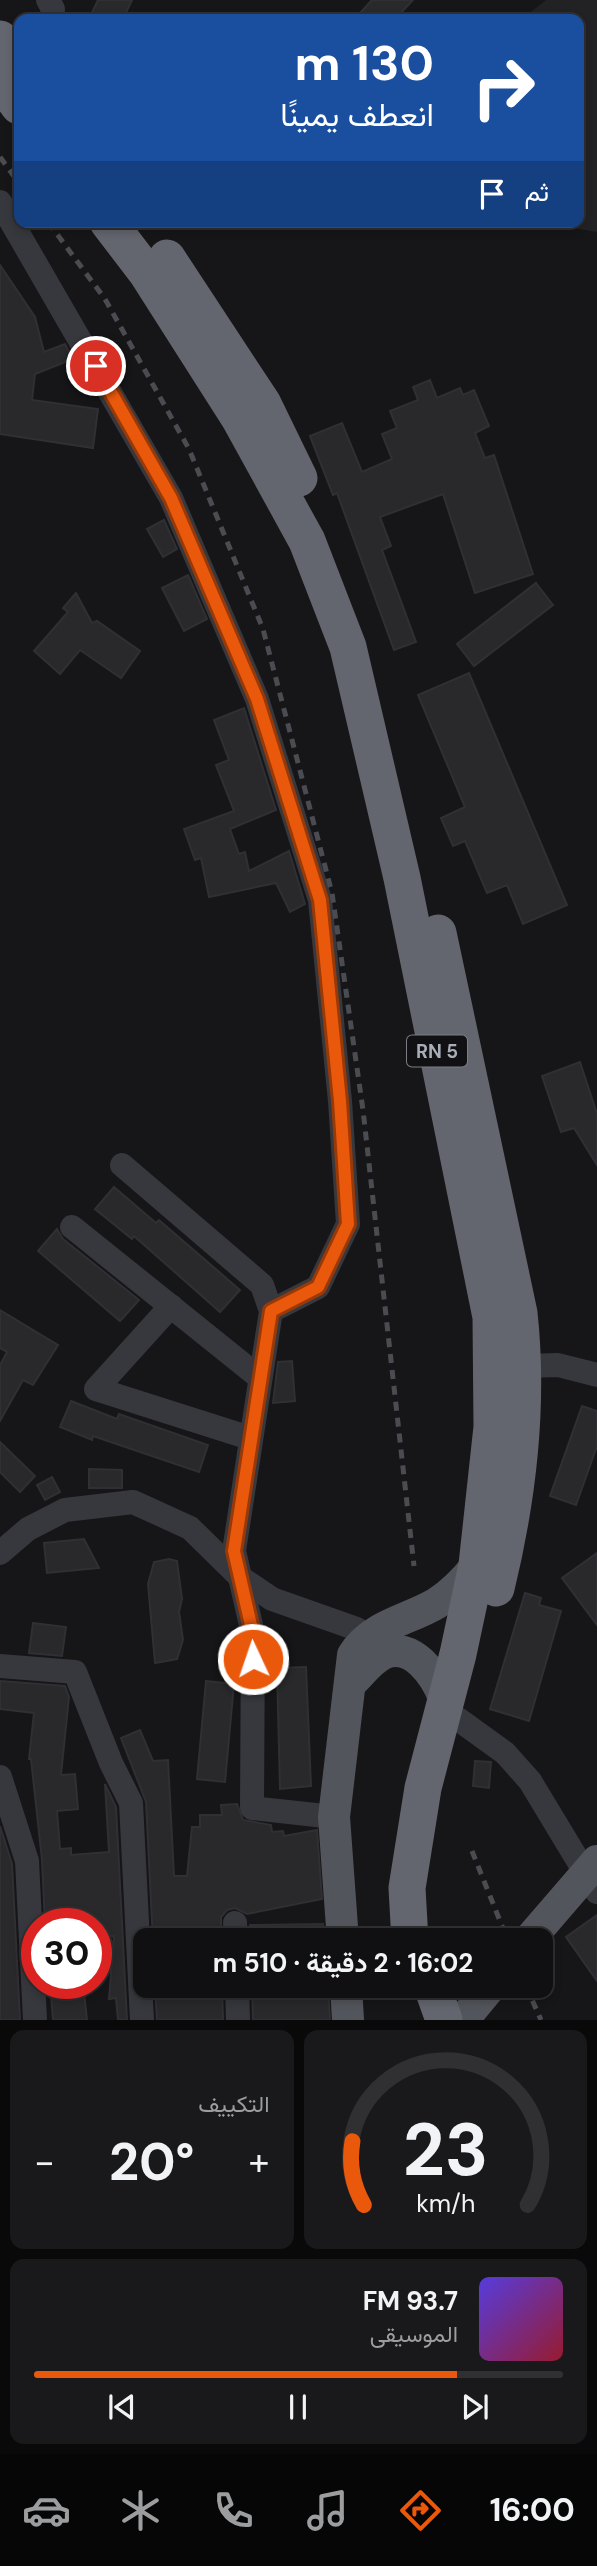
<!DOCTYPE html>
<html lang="ar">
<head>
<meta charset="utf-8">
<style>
  :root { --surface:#101012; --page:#19191b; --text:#f1f3f6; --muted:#9c9d9f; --line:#303032; --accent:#ea580c }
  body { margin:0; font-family:"DM Sans",Vazirmatn,sans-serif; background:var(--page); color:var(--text); direction:rtl; height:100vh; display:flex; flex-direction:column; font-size:26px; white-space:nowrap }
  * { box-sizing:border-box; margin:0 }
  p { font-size:23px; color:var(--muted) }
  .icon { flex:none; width:38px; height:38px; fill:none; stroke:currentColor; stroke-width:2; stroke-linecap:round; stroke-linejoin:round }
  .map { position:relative; height:2020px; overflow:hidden; direction:ltr }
  .side { display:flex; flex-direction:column; gap:10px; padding:10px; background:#09090a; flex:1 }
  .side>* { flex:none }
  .top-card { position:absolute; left:14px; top:14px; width:570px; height:214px; border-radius:14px; box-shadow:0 4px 10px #0003,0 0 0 2px var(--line); direction:rtl; background:#1a4fa0; color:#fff; overflow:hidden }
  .speed { position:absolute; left:21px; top:1908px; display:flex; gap:14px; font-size:35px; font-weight:700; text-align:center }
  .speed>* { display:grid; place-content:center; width:91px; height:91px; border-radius:50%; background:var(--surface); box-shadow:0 4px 10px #0003,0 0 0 2px var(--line); line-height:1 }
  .speed .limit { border:10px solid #d22; background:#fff; color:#111 }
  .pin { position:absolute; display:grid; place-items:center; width:60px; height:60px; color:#fff; margin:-30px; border:4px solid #fff; border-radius:50%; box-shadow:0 2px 7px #0007 }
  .me { position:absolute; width:77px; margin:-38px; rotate:357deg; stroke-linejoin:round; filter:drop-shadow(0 0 5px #0008) }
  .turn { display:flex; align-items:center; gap:24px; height:147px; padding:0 35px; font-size:32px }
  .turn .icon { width:91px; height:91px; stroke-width:2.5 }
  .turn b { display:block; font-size:49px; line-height:60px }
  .then { display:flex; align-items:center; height:66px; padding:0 35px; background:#0003; gap:14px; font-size:26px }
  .big { font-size:52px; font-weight:700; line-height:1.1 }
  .side .card { flex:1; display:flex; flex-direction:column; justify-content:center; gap:10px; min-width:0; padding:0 24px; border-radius:14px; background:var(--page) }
  .side .dial { align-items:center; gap:0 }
  .dial svg { height:182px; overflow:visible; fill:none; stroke:var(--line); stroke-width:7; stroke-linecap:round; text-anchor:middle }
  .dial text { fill:var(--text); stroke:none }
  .song { display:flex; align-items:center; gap:21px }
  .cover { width:84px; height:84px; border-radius:10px; background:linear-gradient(135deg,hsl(250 70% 55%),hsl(350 70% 35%)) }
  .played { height:7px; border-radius:4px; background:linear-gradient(90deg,var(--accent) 80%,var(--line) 80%) }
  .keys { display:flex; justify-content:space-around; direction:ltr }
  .heat { display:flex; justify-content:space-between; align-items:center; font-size:38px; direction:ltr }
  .side .tiles { flex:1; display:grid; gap:10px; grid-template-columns:1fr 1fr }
  .card:last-child { grid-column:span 2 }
  .trip { position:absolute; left:133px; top:1928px; width:420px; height:70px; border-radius:14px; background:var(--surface); box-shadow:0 4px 10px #0003,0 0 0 2px var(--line); font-weight:700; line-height:70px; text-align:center; direction:rtl }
  .tabs { display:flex; height:112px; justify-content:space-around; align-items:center; background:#060607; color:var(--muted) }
  .tabs .icon { width:49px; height:49px }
  .tabs .current { color:var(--accent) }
  .tabs b { font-size:32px; color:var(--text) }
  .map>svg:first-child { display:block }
  .built { fill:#222225 }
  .building { fill:#29292c; stroke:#303034; stroke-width:2 }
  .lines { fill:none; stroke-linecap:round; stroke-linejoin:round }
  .minor { stroke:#37383d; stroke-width:24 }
  .major { stroke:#53555c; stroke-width:32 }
  .highway { stroke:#63666e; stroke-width:37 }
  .rail { stroke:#4a4c52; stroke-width:5; stroke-dasharray:9 7; stroke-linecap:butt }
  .route-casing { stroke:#983908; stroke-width:18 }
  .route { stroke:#ea580c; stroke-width:12 }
  .labels { text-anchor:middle; stroke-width:7; stroke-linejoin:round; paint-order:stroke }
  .shield { fill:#111113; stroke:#7b7e86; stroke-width:2 }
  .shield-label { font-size:19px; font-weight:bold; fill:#a8adb8 }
</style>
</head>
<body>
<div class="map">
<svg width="597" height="2020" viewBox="0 0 597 2020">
  <rect width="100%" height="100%" fill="#161618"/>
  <!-- built -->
  <path class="built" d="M 546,0 L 597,0 L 597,232 L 538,222 L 579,222 L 579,19 L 522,19 Z"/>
  <!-- building -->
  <g class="building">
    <path d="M 98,0 L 132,0 L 123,19 L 89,19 Z"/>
    <path d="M 372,0 L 413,0 L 395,19 L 368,19 L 360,13 Z"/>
    <path d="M 0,265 L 35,317 L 44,352 L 65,344 L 73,359 L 35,374 L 32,400 L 98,409 L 93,448 L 0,434 Z"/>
    <path d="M 430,380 L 437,398 L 460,388 L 463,395 L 474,390 L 489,426 L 475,433 L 485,458 L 494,455 L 533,574 L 475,593 L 443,494 L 380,517 L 391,546 L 382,550 L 416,642 L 394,650 L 337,493 L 333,495 L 310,436 L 342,423 L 362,472 L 392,459 L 382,434 L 397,428 L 390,411 L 418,400 L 413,387 Z"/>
    <path d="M 164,520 L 177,549 L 163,557 L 147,529 Z"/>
    <path d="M 188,575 L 207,619 L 184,631 L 162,588 Z"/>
    <path d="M 536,583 L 553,605 L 474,666 L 457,644 Z"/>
    <path d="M 76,593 L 92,623 L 97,621 L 140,651 L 121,678 L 80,650 L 60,674 L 34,651 L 68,612 L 63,608 Z"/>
    <path d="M 469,673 L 567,905 L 523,924 L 507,885 L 487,893 L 465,841 L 453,846 L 441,818 L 465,807 L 418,695 Z"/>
    <path d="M 244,708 L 276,810 L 230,829 L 239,854 L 245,852 L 249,871 L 289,851 L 305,904 L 290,912 L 276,883 L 209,897 L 201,858 L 195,860 L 184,829 L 234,811 L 216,765 L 229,760 L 214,720 Z"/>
    <path d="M 580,1062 L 597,1114 L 597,1165 L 574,1128 L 561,1132 L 542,1076 Z"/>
    <path d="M 114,1187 L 156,1223 L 159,1220 L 240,1290 L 220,1312 L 134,1236 L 132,1239 L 95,1209 Z"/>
    <path d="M 57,1229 L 63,1239 L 139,1300 L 120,1321 L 38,1251 Z"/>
    <path d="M 0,1310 L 58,1345 L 33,1385 L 23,1380 L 0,1421 L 0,1365 L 7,1352 L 0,1348 Z"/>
    <path d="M 292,1361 L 295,1401 L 273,1403 L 278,1362 Z"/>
    <path d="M 71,1401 L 117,1419 L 119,1414 L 208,1445 L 199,1472 L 93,1436 L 92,1440 L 60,1427 Z"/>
    <path d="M 582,1406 L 597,1411 L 597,1446 L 576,1505 L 550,1496 Z"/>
    <path d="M 0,1442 L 35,1476 L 20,1492 L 0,1472 Z"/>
    <path d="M 89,1469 L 122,1470 L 122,1488 L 89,1488 Z"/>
    <path d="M 52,1477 L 60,1492 L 45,1500 L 37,1485 Z"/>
    <path d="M 84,1539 L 99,1568 L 47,1573 L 44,1543 Z"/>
    <path d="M 597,1553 L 597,1625 L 562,1578 Z"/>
    <path d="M 169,1559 L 177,1561 L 182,1599 L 179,1612 L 183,1640 L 177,1659 L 155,1663 L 148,1584 L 154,1562 Z"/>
    <path d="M 525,1593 L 541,1598 L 539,1605 L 561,1611 L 529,1721 L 490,1709 Z"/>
    <path d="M 33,1623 L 66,1627 L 62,1656 L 29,1653 Z"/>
    <path d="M 306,1667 L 311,1786 L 280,1789 L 277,1668 Z"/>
    <path d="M 0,1681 L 65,1686 L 69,1697 L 61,1775 L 75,1774 L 78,1809 L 57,1811 L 60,1849 L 71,1848 L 71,1855 L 109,1852 L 105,1784 L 116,1807 L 127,2020 L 118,2020 L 116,1998 L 109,1999 L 114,1936 L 101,1937 L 100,1923 L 45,1923 L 42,1860 L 31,1759 L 29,1759 L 34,1713 L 0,1709 Z"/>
    <path d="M 206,1681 L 234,1684 L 225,1782 L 197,1779 Z"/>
    <path d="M 140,1730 L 153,1761 L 168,1760 L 174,1876 L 187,1876 L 192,1827 L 200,1827 L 200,1815 L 222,1815 L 221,1805 L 237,1804 L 243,1820 L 271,1825 L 272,1832 L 283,1831 L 284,1836 L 317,1830 L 322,1899 L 247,1914 L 235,1908 L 227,1910 L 221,1917 L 221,1941 L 153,1941 L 146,1802 L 121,1738 Z"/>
    <path d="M 475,1761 L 491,1762 L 489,1788 L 473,1786 Z"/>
    <path d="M 0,1826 L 12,1864 L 20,2020 L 0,2020 Z"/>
    <path d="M 597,1915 L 597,1981 L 566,1937 Z"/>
    <path d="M 323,1924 L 325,1941 L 251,1941 L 250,1925 Z"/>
    <path d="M 50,1983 L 83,1983 L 87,2020 L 53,2020 Z"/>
    <path d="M 155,1986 L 222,1986 L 223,2020 L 157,2020 Z"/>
    <path d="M 252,1986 L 328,1986 L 330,2020 L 253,2020 Z"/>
  </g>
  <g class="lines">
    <!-- minor -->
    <g class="minor">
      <path d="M 48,0 L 53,9 L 51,19"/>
      <path d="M 0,202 L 171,498 L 257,699 L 320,900 L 340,1101 L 348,1224 L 318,1287 L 271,1311"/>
      <path d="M 122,1165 L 262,1285 L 271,1311 L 234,1551 L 253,1634 L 252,1808 L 334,1817"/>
      <path d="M 72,1227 L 260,1378"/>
      <path d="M 171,1306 L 96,1389 L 250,1438"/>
      <path d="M 525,1366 L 558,1365 L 597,1375"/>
      <path d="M 0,1553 L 28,1529 L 65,1510 L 133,1502 L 190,1528 L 241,1578 L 272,1599 L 357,1629 L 372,1656"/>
      <path d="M 0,1666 L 75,1672 L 111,1763 L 131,1803 L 142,2020"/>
      <path d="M 458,1719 L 505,1753 L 530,1781 L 597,1892"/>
      <path d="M 0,1777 L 27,1861 L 35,2020"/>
      <path d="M 235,1923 L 236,1941"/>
      <path d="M 237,1986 L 238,2020"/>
    </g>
    <!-- major -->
    <g class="major">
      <path d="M 354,1680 C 363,1671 371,1660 383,1654 C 412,1640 436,1676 444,1698"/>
      <path d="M 343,1941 L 334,1817 L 353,1655 C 371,1625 409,1620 437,1603 C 454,1592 465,1580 477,1565"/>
      <path d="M 528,1941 L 597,1861"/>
      <path d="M 346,1986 L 348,2020"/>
      <path d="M 463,2020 L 491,1986"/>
    </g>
    <!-- highway -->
    <g class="highway">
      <path d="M 0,39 L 19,64"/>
      <path d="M 0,81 L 19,106"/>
      <path d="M 108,222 L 147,273 L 240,419 L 307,541 L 348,647 L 402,878 L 491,1317 L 492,1427 L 477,1565 L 458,1654 L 423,1788 L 407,1888 L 410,1941"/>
      <path d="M 167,258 L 263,404 L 299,478"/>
      <path d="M 438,933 L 519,1313 C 529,1405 518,1498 496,1588"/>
      <path d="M 432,1986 L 444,2020"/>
    </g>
    <!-- rail -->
    <g class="rail">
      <path d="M 0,157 L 19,183"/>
      <path d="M 48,222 L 105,299 L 189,449 L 263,629 L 332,893 L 363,1110 L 414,1566"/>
      <path d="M 472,1851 L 508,1941"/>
      <path d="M 526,1986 L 541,2020"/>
    </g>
  </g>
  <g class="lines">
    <!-- route casing -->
    <g class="route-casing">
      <path id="route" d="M 96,366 L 171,498 L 257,699 L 320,900 L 340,1101 L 348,1224 L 318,1287 L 271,1311 L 234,1551 L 253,1634 L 253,1659"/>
    </g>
    <!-- route -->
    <use href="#route" class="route"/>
  </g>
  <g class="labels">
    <!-- shield labels -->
    <rect class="shield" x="407" y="1035.5" width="60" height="31" rx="5"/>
    <g class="shield-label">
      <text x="437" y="1058">RN 5</text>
    </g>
  </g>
</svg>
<div class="speed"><div class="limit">30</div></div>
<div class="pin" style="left:96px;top:366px;background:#d93025"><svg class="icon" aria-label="arrive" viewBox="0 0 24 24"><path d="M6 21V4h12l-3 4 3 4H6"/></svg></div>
<svg class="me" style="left:253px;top:1659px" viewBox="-20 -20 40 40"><circle r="17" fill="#ea580c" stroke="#fff" stroke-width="3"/><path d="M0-11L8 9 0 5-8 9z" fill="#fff"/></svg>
<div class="trip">16:02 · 2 دقيقة · 510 m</div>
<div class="top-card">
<div class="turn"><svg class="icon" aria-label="right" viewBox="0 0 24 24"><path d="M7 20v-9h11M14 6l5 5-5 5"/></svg><div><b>130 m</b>انعطف يمينًا</div></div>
<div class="then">ثم<svg class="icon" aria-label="arrive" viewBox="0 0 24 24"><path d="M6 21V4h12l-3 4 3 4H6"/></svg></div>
</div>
</div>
<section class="side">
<div class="tiles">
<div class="card dial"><svg viewBox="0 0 100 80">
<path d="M14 69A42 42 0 1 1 86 69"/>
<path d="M14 69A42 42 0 0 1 9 41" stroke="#ea580c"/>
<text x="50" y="56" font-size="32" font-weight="700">23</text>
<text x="50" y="72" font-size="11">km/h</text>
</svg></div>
<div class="card"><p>التكييف</p>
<div class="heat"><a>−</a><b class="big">20°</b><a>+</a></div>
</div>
<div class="card">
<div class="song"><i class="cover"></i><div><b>93.7 FM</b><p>الموسيقى</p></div></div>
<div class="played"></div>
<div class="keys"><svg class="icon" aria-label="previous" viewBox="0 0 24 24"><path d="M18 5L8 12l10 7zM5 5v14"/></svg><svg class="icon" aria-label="pause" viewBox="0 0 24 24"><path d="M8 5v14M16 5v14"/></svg><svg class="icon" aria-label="next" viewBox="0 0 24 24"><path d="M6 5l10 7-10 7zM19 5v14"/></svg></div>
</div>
</div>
</section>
<nav class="tabs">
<b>16:00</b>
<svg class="icon current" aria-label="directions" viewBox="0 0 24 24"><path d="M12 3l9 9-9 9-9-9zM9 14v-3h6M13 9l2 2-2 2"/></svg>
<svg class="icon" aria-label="music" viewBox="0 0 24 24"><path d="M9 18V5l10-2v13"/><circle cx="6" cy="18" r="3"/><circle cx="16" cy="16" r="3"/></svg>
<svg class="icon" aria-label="phone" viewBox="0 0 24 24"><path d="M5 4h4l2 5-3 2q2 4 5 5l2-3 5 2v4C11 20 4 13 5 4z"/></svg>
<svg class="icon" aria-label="climate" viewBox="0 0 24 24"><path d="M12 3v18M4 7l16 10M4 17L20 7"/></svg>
<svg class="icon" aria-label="car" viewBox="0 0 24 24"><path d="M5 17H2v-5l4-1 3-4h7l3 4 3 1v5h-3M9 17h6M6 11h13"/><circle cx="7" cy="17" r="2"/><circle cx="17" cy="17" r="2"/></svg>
</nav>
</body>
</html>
